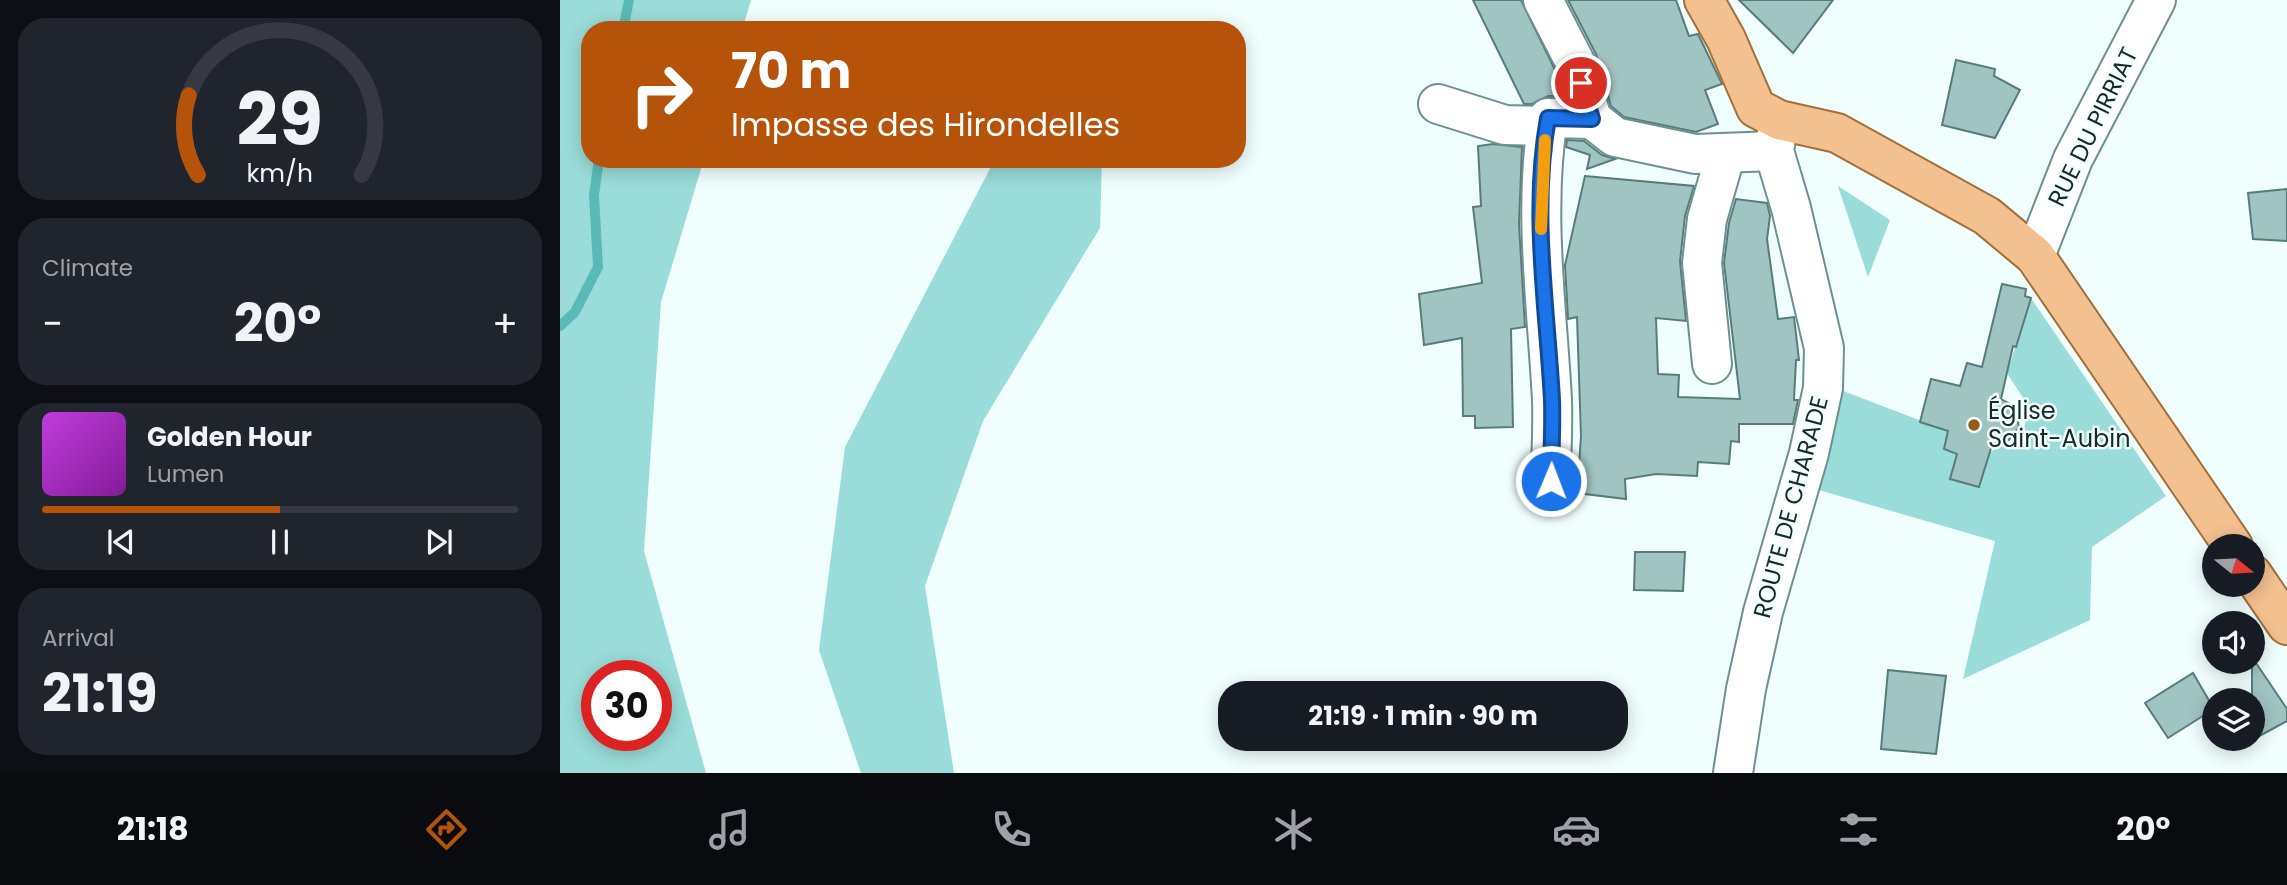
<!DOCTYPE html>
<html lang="en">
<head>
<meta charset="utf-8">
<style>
  :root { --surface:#171b24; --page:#20242c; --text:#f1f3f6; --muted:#9ea1a6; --line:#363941; --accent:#b45309 }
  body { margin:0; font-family:Poppins,sans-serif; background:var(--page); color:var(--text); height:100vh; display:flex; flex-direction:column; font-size:26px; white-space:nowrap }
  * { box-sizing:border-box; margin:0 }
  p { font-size:23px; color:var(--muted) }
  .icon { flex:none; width:38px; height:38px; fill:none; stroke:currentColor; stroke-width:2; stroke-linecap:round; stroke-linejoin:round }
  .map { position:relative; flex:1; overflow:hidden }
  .side { display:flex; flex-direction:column; gap:18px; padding:18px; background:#0d0f14; width:560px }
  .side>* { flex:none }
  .top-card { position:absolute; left:21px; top:21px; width:665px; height:147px; border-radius:28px; box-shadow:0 4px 18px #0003; background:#b45309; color:#fff; overflow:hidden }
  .needle { width:46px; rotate:108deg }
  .tools { position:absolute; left:1642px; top:534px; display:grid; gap:14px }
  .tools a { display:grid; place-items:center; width:63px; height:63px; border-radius:50%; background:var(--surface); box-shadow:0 4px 18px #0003; font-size:35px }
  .speed { position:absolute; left:21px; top:660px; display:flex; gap:14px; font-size:35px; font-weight:700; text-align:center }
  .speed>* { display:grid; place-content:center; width:91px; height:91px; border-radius:50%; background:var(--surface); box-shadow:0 4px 18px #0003; line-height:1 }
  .speed .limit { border:10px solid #d22; background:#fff; color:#111 }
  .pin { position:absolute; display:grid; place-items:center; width:60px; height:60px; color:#fff; margin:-30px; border:4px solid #fff; border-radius:50%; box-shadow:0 2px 7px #0007 }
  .me { position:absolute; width:77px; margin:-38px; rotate:1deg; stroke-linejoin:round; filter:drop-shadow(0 0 5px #0008) }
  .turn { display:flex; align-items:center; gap:24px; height:147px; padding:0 35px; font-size:32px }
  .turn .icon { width:91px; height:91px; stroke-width:2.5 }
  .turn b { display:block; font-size:49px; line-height:60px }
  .big { font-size:52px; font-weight:700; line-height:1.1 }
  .side .card { flex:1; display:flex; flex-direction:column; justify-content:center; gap:10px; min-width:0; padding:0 24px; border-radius:28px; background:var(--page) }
  .side .dial { align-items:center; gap:0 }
  .dial svg { height:182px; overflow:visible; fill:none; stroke:var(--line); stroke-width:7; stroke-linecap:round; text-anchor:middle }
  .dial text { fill:var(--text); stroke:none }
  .song { display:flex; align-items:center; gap:21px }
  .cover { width:84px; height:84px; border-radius:10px; background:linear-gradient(135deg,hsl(290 70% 55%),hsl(290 70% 35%)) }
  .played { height:7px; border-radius:4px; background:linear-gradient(90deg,var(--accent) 50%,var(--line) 50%) }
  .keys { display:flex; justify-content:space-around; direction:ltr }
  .heat { display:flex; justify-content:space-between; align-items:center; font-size:38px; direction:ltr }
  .trip { position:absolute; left:658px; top:681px; width:410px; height:70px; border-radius:28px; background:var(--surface); box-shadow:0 4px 18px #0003; font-weight:700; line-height:70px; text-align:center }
  .menu { display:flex; height:112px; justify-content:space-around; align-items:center; background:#090b0e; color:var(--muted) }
  .menu .icon { width:49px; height:49px }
  .menu .on { color:var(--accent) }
  .menu b { font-size:32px; color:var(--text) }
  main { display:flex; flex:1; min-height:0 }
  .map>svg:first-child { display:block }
  .green { fill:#9adcd9; fill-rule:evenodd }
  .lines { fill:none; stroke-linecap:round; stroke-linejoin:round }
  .stream { stroke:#5abab7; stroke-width:10 }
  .building { fill:#a0c4c2; stroke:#597c7a; stroke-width:2 }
  .minor-casing { stroke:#6d918f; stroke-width:42 }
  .major-casing { stroke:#a2703b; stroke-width:42 }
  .minor { stroke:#fff; stroke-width:38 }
  .major { stroke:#f3c08f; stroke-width:38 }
  .route-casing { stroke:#114b97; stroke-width:18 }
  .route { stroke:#1a73e8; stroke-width:12 }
  .slow { stroke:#f59e0b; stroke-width:12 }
  .poi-dot { fill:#95591b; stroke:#f0fffe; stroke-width:2.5 }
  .labels { text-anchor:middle; stroke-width:5; stroke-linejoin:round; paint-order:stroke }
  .street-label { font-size:24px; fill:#1a2828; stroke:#f0fffe }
  .poi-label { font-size:24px; fill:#1a2828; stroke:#f0fffe; text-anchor:start }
</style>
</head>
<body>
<main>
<section class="side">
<div class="card dial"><svg viewBox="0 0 100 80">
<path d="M14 69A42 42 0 1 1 86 69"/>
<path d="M14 69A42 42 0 0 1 10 34" stroke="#b45309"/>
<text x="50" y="56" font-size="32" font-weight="700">29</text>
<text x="50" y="72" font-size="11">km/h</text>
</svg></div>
<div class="card"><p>Climate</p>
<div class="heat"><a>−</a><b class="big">20°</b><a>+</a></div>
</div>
<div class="card">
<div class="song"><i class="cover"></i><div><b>Golden Hour</b><p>Lumen</p></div></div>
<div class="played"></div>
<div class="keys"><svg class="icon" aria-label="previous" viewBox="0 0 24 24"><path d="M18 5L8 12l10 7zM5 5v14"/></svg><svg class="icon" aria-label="pause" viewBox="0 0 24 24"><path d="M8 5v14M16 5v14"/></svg><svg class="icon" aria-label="next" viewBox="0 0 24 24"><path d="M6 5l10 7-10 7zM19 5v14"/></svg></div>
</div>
<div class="card"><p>Arrival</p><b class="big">21:19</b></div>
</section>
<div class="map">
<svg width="1727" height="773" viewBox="0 0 1727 773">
  <rect width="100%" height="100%" fill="#f0fffe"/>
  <!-- green -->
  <g class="green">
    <path d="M 0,0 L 191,0 L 182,30 L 30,30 L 30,159 L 144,159 L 101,302 L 84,551 L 146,773 L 0,773 ZM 37,676 L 96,676 L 96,735 L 37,735 Z"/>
    <path d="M 435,159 L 542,159 L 540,228 L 423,421 L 365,586 L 394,773 L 301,773 L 259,650 L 285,447 Z"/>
    <path d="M 1278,186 L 1330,220 L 1308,277 Z"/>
    <path d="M 1471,298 L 1606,496 L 1532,547 L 1530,620 L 1403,679 L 1435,541 L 1259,490 L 1283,391 L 1388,431 L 1384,449 L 1397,454 L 1390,479 L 1420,485 L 1423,458 L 1442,443 L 1460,444 L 1469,407 L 1447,373 Z"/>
  </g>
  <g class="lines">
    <!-- stream -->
    <g class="stream">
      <path d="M 63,30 L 69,0"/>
      <path d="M 0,326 L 15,312 L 38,267 L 34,195 L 39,159"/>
    </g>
  </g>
  <!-- building -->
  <g class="building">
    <path d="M 913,0 L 961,0 L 996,72 L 1003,96 L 988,96 L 972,104 L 964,104 Z"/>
    <path d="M 1008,0 L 1116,0 L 1129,36 L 1138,34 L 1162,84 L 1145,90 L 1158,124 L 1136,132 L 1064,117 L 1051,106 L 1036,54 Z"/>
    <path d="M 1179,0 L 1273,0 L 1233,53 Z"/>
    <path d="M 1396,60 L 1435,69 L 1434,76 L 1460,90 L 1435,138 L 1382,125 Z"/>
    <path d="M 1007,140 L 1024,141 L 1042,155 L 1055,159 L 1027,169 L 1030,155 L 1006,147 Z"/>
    <path d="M 933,144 L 962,147 L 959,224 L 965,327 L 951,329 L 953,427 L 915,428 L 915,416 L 903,416 L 902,338 L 864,345 L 859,294 L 922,283 L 913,207 L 921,206 L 918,146 Z"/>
    <path d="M 1025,176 L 1134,186 L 1125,216 L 1120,261 L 1126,321 L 1096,318 L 1098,374 L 1119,375 L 1118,397 L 1180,399 L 1164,263 L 1169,223 L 1176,199 L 1207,203 L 1210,216 L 1207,239 L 1218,319 L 1234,317 L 1239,360 L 1236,360 L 1234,400 L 1238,400 L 1233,424 L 1179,424 L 1179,442 L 1171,441 L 1169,464 L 1138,462 L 1137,476 L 1096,474 L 1065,479 L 1066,499 L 1017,493 L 1021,436 L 1017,317 L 1008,319 L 1005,265 Z"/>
    <path d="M 1727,189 L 1727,241 L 1693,239 L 1688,193 Z"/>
    <path d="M 1442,284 L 1466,289 L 1465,296 L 1471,298 L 1456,347 L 1453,346 L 1441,399 L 1455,407 L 1459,427 L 1449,440 L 1432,445 L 1419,487 L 1390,479 L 1397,454 L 1384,449 L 1388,431 L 1360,422 L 1371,379 L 1400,386 L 1407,363 L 1422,367 Z"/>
    <path d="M 1075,552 L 1125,552 L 1123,591 L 1074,590 Z"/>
    <path d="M 1692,657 L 1727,709 L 1727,721 L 1692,740 Z"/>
    <path d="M 1328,670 L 1386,676 L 1376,754 L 1321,749 Z"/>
    <path d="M 1633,673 L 1654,709 L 1608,738 L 1585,703 Z"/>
  </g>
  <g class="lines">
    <!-- minor casing -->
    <g class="minor-casing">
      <g id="minor">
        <path d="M 983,0 L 1016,64 L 1032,119 L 1055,137 L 1135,154 L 1214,151"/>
        <path d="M 878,104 L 945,125 L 987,126"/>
        <path d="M 1475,256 L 1513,159 L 1596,0"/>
        <path d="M 1152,364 L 1142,263 L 1147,219 L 1166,153"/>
        <path d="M 991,481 C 991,454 993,427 992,400 C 987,306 973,212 988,118 L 1032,119"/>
        <path d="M 1173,773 L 1186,689 L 1203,612 L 1249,453 L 1263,388 L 1264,348 L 1231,208 L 1214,151 L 1219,120"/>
      </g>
    </g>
    <!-- major casing -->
    <g class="major-casing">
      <g id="major">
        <path d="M 1144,0 L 1166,39 L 1196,108 L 1219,120 L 1277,133 L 1427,216 L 1475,256 L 1673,546"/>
        <path d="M 1692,574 L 1727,625"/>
      </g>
    </g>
    <!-- minor -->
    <use href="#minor" class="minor"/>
    <!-- major -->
    <use href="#major" class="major"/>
  </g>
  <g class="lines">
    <!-- route casing -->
    <g class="route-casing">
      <path id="route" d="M 991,481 C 991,454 993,427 992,400 C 987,307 971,211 988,118 L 1032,119 L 1021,83"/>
    </g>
    <!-- route -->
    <use href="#route" class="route"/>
    <!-- slow -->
    <path class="slow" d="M 981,229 L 985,140"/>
  </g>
  <!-- markers -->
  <circle class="poi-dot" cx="1414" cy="425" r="7"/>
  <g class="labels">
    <!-- street labels -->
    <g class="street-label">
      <text transform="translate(1533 127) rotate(-64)" y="8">RUE DU PIRRIAT</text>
      <text transform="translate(1231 507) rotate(-75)" y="8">ROUTE DE CHARADE</text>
    </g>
    <!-- poi labels -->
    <g class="poi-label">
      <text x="1428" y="419">Église<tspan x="1428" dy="28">Saint-Aubin</tspan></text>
    </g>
  </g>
</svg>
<div class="tools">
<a><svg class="needle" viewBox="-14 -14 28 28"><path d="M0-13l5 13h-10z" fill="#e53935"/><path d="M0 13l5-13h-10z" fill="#9ea1a6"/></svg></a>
<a><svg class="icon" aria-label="sound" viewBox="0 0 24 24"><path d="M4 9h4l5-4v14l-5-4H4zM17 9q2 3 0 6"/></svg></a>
<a><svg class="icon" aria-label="layers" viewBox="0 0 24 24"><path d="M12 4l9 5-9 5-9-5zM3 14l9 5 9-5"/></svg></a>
</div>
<div class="speed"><div class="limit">30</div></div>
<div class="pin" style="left:1021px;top:83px;background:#d93025"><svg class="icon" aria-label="arrive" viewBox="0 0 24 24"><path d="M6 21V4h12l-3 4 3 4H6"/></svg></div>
<svg class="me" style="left:991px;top:481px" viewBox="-20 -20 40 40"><circle r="17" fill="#1a73e8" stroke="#fff" stroke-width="3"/><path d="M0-11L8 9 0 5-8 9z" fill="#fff"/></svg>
<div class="trip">21:19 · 1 min · 90 m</div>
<div class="top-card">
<div class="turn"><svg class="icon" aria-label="right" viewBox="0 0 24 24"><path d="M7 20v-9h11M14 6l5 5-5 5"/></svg><div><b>70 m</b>Impasse des Hirondelles</div></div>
</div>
</div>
</main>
<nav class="menu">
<b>21:18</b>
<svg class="icon on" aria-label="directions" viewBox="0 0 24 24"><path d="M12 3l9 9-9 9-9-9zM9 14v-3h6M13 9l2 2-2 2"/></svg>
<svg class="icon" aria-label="music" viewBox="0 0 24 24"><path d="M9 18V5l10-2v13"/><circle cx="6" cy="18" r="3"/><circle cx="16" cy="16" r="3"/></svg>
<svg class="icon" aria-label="phone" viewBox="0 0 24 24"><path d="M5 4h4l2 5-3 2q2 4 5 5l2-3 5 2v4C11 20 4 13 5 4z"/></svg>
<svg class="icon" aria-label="climate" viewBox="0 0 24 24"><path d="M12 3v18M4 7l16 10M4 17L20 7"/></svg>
<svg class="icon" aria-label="car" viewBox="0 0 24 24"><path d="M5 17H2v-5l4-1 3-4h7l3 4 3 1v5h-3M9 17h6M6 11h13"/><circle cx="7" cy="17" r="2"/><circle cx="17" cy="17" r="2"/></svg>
<svg class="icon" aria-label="filters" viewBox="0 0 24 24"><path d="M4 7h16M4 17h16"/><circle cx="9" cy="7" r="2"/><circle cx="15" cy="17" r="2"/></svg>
<b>20°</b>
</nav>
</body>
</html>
